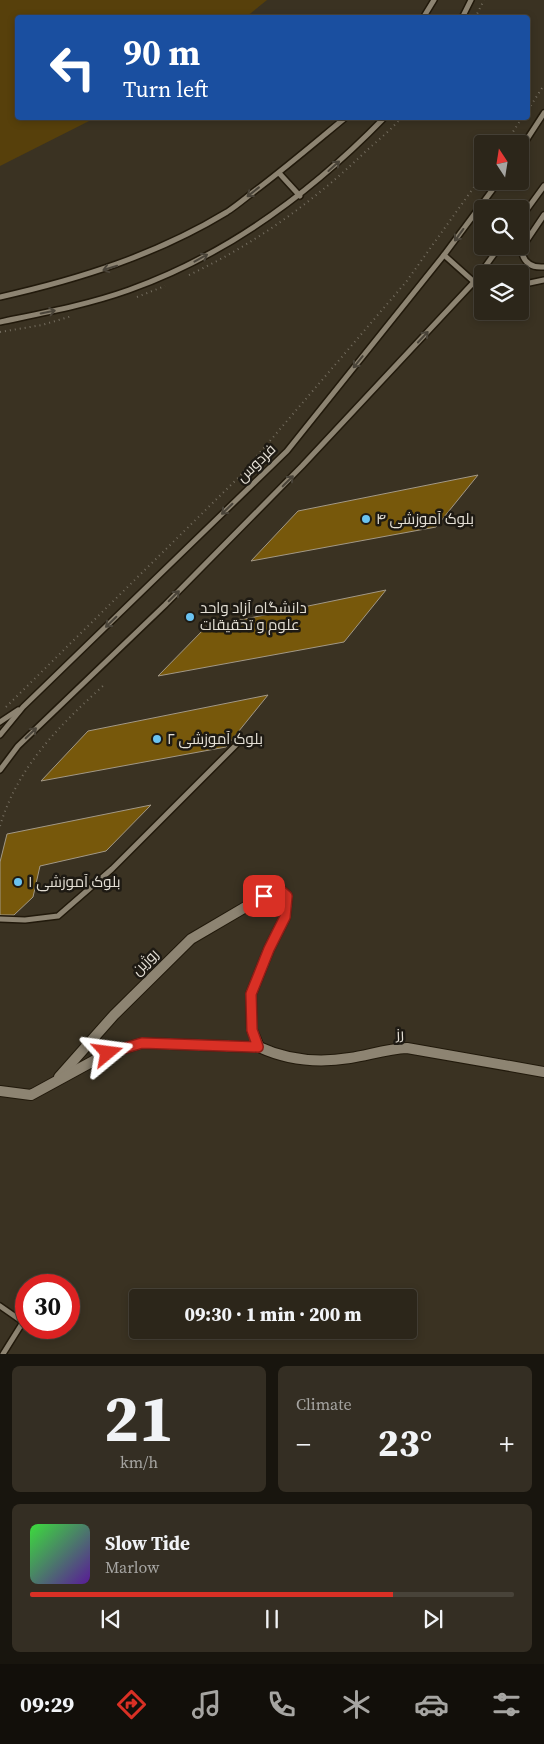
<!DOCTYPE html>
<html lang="en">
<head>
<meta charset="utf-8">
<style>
  :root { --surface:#2c261a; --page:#342e23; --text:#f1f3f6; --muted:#a6a5a2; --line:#484339; --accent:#d93025 }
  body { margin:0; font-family:"Source Serif 4",Cairo,serif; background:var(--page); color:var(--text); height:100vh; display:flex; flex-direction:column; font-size:19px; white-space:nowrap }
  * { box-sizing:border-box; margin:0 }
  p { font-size:16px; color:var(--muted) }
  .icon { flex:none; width:28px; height:28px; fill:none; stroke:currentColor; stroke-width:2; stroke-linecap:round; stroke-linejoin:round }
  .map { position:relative; height:1354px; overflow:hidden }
  .drawer { display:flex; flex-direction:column; gap:12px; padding:12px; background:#18150e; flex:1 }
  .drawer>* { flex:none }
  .guide { position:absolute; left:15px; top:15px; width:515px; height:105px; border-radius:5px; box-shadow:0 2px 8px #0003,0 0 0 1px var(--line); background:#1a4fa0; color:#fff; overflow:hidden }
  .needle { width:32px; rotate:348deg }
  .fabs { position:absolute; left:474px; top:135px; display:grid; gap:10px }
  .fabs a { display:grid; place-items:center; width:55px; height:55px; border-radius:5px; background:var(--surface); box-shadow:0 2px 8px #0003,0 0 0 1px var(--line); font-size:25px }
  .speed { position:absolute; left:15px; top:1274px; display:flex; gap:10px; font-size:25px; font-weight:700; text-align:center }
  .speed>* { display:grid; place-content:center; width:65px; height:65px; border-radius:50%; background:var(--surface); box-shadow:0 2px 8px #0003,0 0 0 1px var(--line); line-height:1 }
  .speed .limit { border:8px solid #d22; background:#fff; color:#111 }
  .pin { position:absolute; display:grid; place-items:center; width:42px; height:42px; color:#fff; margin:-21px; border-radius:10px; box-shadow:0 2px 8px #0006 }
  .me { position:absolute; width:55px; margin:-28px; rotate:74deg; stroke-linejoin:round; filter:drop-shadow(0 0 4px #0008) }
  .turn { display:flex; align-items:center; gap:18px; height:105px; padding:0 25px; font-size:22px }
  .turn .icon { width:65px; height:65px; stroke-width:2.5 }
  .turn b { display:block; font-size:35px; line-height:42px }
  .big { font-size:38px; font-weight:800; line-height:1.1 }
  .drawer .widget { flex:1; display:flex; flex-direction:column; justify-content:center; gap:8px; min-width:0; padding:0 18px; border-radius:8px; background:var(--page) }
  .drawer .dial { align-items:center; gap:0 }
  .dial b { font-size:65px; line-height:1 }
  .song { display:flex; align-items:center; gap:15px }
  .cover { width:60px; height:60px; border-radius:8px; background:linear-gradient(135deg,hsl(120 70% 55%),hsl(270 70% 35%)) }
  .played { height:5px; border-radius:2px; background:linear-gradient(90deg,var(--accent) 75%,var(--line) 75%) }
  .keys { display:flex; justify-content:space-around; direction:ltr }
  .heat { display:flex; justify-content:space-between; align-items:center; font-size:28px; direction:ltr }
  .drawer .tiles { flex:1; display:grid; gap:12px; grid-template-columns:1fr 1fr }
  .widget:last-child { grid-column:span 2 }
  .trip { position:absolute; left:129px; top:1289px; width:288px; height:50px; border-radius:5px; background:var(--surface); box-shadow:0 2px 8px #0003,0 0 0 1px var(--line); font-weight:800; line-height:50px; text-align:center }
  .menu { display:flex; height:80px; justify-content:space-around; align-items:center; background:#120f0a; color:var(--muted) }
  .menu .icon { width:35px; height:35px }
  .menu .active { color:var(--accent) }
  .menu b { font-size:22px; color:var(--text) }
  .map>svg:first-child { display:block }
  .green { fill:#57400b }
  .building { fill:#77580b; stroke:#a29886 }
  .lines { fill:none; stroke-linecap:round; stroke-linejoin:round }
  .service-casing { stroke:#21190b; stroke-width:8 }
  .minor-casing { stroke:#21190b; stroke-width:12 }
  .path { stroke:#746d5f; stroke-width:2; stroke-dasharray:1 4; stroke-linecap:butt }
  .service { stroke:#8d8472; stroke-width:5 }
  .minor { stroke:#8d8472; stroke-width:10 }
  .oneway { stroke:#4a4439 }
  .route-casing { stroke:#8d1f18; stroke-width:12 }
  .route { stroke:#d93025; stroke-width:9 }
  .poi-dot { fill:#6ac3f1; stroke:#1e1a13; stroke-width:2 }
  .labels { text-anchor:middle; stroke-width:5; stroke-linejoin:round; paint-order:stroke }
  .street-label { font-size:15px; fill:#e4dfd5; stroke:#1e1a13 }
  .poi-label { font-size:15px; fill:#e4dfd5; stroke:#1e1a13; text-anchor:start }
</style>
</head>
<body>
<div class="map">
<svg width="544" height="1354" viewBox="0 0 544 1354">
  <rect width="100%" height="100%" fill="#3a3222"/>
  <!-- green -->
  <path class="green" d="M 0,0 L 267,0 L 246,17 L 18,18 L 18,118 L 95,118 L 0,166 Z"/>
  <!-- building -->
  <g class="building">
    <path d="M 478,475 L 436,527 L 251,561 L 298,511 Z"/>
    <path d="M 386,590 L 344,642 L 158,676 L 206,627 Z"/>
    <path d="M 268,695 L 226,747 L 41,781 L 88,731 Z"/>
    <path d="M 151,805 L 106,851 L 40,866 L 33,897 L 14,915 L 0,915 L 0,862 L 7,834 Z"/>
  </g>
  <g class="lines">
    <!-- service casing -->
    <g class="service-casing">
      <g id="service">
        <path d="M 423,18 L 434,0"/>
        <path d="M 462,18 L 471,0"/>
        <path d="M 520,150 L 544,113"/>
        <path d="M 279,173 L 300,196"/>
        <path d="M 544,215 L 521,249 C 523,262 531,268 544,267"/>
        <path d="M 520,219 L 544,186"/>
        <path d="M 444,255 L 482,289"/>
        <path d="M 520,285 L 544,280"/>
        <path d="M 0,297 C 80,279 156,255 227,212 C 238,205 249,195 260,187 C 289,165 317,141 345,118"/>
        <path d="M 0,322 C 43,313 87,305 129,290 C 227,255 312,192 384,118"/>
        <path d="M 0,722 L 18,710"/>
        <path d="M 0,735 L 23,707 L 287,451 L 444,255 L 499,181"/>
        <path d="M 0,770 L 18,746 L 165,605 L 302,466 L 474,282 L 500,246"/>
        <path d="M 0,919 L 25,920 L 58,916 L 112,869 L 241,740"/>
        <path d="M 0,1306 L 23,1322 L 3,1354"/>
      </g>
    </g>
    <!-- minor casing -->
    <g class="minor-casing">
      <g id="minor">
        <path d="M 59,1077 L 114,1015 L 191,939 L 278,888 L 287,896 L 285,917 L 269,949 L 251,994 L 252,1030 L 259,1047"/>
        <path d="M 0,1091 L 31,1095 L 108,1053 L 142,1043 L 259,1047 C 287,1060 319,1063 350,1058 C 369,1055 387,1049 407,1048 L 544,1072"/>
      </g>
    </g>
    <!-- path -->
    <g class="path">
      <path d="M 475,18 L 484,0"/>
      <path d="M 528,110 L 544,85"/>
      <path d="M 505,144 L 522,118"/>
      <path d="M 189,275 C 255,244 313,202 365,152 C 377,141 391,130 401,118"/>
      <path d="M 137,297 L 165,286"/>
      <path d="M 0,332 L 42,325 L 72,316"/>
      <path d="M 6,707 L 239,477 L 406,282 L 482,176"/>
      <path d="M 0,826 C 18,766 59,726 104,685"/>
    </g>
    <!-- service -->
    <use href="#service" class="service"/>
    <!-- minor -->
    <use href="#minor" class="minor"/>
  </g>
  <!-- one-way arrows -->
  <defs><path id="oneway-shaft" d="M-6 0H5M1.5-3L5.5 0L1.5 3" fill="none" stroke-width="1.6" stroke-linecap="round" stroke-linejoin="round" transform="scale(1.25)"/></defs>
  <g class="oneway">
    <use href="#oneway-shaft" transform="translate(334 166) rotate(-42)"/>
    <use href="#oneway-shaft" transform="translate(253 192) rotate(142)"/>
    <use href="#oneway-shaft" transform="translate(459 235) rotate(126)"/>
    <use href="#oneway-shaft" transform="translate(201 258) rotate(-29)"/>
    <use href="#oneway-shaft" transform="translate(110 268) rotate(163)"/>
    <use href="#oneway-shaft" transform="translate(48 312) rotate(-11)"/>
    <use href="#oneway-shaft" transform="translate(423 337) rotate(-47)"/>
    <use href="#oneway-shaft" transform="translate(358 362) rotate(129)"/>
    <use href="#oneway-shaft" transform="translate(288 481) rotate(-45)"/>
    <use href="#oneway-shaft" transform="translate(227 509) rotate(136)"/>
    <use href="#oneway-shaft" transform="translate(174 596) rotate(-45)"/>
    <use href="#oneway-shaft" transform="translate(111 622) rotate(136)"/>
    <use href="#oneway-shaft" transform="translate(31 733) rotate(-44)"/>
  </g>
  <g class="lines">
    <!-- route casing -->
    <g class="route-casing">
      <path id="route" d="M 108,1053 L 142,1043 L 258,1047 L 252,1030 L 251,994 L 269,949 L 285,917 L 287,896 L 278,888 L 264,896"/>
    </g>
    <!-- route -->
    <use href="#route" class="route"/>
  </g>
  <!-- markers -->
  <g class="poi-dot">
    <circle cx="366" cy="519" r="5"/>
    <circle cx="190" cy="617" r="5"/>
    <circle cx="157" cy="739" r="5"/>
    <circle cx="18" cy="882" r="5"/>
  </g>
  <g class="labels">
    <!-- street labels -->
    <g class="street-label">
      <text transform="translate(256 463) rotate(-44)" y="5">فردوس</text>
      <text transform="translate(145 962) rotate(-45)" y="5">روژین</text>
      <text transform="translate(400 1034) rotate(-2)" y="5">رز</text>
    </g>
    <!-- poi labels -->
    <g class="poi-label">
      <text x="376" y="524">بلوک آموزشی ۴</text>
      <text x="200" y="613">دانشگاه آزاد واحد<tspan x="200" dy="17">علوم و تحقیقات</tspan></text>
      <text x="167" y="744">بلوک آموزشی ۲</text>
      <text x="28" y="887">بلوک آموزشی ۱</text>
    </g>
  </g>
</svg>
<div class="fabs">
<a><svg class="needle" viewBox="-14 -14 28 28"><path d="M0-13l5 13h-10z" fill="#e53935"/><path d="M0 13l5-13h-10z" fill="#a6a5a2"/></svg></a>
<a><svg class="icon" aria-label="search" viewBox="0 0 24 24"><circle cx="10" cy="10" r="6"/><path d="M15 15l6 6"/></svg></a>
<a><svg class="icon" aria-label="layers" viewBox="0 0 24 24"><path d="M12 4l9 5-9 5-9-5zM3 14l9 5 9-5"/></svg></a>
</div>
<div class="speed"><div class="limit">30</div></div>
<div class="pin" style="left:264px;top:896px;background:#d93025"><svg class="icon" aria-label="arrive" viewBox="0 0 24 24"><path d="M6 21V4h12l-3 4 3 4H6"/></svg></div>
<svg class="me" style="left:108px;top:1053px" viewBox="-20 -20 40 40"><path d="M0-17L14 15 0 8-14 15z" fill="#d93025" stroke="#fff" stroke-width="4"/></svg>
<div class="trip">09:30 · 1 min · 200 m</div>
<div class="guide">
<div class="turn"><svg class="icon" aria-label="left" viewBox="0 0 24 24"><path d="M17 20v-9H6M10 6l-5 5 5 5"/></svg><div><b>90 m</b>Turn left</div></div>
</div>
</div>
<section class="drawer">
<div class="tiles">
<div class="widget dial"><b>21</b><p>km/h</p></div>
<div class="widget"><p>Climate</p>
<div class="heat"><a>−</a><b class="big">23°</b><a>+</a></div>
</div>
<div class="widget">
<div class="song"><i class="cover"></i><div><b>Slow Tide</b><p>Marlow</p></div></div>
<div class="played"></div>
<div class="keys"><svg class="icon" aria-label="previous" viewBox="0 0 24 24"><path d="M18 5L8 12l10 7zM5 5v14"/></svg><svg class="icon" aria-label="pause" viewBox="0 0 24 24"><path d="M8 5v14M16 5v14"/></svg><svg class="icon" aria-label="next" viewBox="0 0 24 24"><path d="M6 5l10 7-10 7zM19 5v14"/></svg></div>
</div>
</div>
</section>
<nav class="menu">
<b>09:29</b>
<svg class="icon active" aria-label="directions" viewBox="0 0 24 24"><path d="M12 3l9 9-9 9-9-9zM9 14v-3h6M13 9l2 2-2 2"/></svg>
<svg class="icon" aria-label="music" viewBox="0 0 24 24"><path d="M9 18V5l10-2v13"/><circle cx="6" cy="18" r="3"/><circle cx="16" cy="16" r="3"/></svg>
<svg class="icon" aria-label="phone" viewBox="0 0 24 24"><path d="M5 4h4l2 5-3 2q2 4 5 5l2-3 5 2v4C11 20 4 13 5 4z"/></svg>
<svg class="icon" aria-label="climate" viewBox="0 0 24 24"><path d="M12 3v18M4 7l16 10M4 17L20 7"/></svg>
<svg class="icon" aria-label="car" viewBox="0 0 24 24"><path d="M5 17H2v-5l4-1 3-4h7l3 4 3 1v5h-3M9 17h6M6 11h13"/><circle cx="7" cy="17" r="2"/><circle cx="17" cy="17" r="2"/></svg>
<svg class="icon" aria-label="filters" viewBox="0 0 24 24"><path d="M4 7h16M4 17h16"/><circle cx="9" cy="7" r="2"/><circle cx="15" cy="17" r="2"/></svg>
</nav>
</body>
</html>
